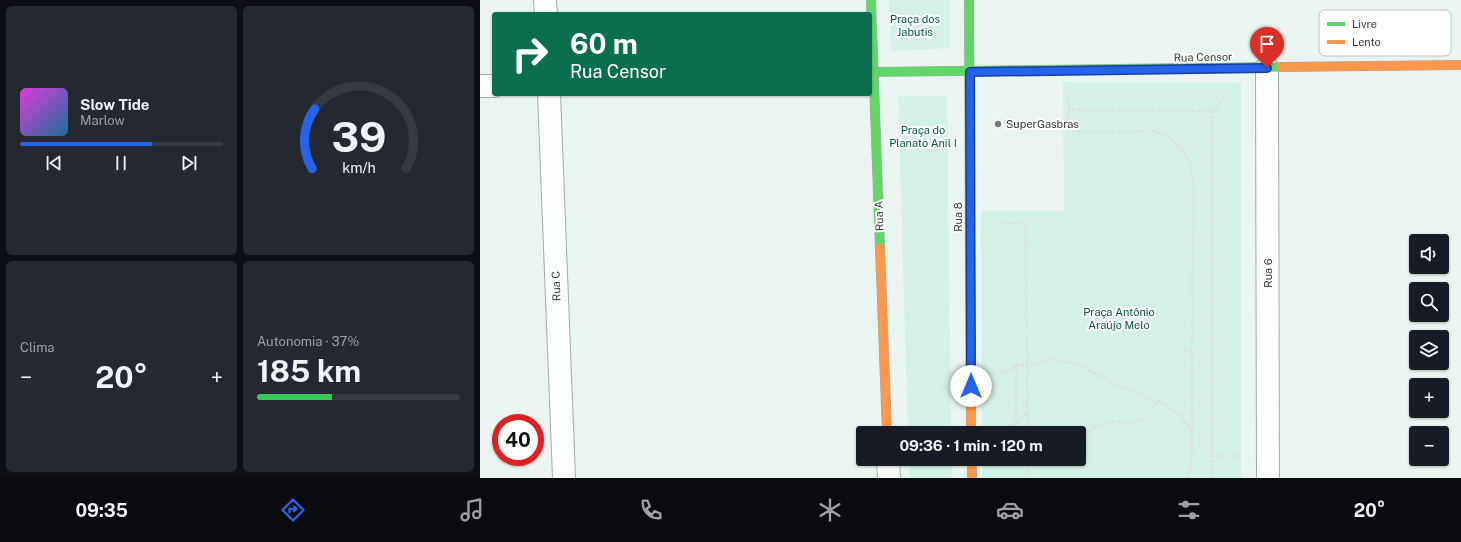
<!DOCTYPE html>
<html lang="pt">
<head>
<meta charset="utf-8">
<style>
  :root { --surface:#171b24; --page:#242831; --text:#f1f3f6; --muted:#9ea1a6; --line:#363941; --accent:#2563eb }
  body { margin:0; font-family:"Public Sans",sans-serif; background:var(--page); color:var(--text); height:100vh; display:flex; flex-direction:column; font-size:15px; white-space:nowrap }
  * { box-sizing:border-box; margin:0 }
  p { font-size:13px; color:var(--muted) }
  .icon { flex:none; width:22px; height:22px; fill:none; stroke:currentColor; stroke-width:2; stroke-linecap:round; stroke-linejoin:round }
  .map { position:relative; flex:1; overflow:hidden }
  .sheet { display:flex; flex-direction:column; gap:6px; padding:6px; background:#0d0f14; width:480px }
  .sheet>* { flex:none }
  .top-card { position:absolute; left:12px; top:12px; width:380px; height:84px; border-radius:4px; box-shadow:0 1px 3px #0004; background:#0b6e4f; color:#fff; overflow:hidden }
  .buttons { position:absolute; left:929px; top:234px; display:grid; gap:8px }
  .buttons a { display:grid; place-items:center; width:40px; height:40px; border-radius:4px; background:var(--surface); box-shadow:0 1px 3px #0004; font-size:20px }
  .speed { position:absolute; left:12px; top:414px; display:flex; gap:8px; font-size:20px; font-weight:700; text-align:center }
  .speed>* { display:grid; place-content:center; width:52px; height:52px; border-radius:50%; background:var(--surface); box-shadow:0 1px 3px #0004; line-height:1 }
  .speed .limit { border:6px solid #d22; background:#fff; color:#111 }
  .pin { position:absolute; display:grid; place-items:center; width:34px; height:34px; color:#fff; margin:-41px -17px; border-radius:50% 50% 50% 0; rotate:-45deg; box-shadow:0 0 4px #0007 }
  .pin .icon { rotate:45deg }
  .me { position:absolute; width:44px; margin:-22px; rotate:0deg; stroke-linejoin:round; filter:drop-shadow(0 0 3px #0008) }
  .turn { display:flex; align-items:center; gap:14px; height:84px; padding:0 12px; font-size:18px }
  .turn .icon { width:52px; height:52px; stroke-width:2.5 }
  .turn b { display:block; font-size:28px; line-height:34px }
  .big { font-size:30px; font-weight:700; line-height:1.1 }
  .sheet .card { flex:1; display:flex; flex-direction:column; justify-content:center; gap:6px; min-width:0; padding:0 14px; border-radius:6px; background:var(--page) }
  .sheet .dial { align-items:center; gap:0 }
  .dial svg { height:104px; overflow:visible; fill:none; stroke:var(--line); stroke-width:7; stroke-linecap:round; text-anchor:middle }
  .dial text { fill:var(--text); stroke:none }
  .song { display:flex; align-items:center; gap:12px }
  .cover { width:48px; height:48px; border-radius:6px; background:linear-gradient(135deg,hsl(300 70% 55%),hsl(200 70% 35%)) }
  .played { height:4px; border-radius:2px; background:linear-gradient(90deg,var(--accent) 65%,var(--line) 65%) }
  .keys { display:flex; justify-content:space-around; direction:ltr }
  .heat { display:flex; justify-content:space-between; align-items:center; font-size:22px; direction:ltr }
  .charge { height:6px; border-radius:3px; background:linear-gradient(90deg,#34c759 37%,var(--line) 0) }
  .sheet .tiles { flex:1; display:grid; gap:6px; grid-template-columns:repeat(2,1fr) }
  .trip { position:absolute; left:376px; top:426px; width:230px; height:40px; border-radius:4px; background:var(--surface); box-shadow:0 1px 3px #0004; font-weight:700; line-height:40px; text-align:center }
  .dock { display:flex; height:64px; justify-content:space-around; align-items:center; background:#090b0e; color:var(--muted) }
  .dock .icon { width:28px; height:28px }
  .dock .selected { color:var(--accent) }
  .dock b { font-size:18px; color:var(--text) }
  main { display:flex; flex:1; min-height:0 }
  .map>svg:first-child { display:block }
  .green { fill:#d3f1e6 }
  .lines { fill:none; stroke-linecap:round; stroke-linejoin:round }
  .street-casing { stroke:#a3aba8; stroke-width:24 }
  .fast-casing { stroke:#a3aba8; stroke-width:10 }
  .slow-casing { stroke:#a3aba8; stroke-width:10 }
  .path { stroke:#dde0df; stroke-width:2.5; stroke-dasharray:3 2; stroke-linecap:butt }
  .street { stroke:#fcfdfd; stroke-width:22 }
  .fast { stroke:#63d668; stroke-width:9 }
  .slow { stroke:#ff974d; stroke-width:9 }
  .route-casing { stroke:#184099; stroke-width:10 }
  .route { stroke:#2563eb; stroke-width:7 }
  .poi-dot { fill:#727b78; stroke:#fff; stroke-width:1.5 }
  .labels { text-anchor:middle; stroke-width:4; stroke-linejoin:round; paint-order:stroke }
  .park-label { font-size:11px; fill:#005844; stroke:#fff }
  .street-label { font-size:11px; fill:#323a37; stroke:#fff }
  .poi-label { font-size:11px; fill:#323a37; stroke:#fff; text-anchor:start }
  .key { fill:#fff; stroke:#c2c4c3; stroke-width:1 }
  .key-label { font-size:11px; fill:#323a37 }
</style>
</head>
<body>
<main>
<section class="sheet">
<div class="tiles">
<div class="card">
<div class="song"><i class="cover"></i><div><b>Slow Tide</b><p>Marlow</p></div></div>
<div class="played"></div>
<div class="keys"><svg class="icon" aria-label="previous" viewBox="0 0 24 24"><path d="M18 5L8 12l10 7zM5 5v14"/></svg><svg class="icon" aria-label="pause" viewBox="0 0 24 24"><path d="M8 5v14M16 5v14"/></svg><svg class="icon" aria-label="next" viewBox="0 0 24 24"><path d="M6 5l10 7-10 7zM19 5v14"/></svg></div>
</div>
<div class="card dial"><svg viewBox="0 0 100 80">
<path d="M14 69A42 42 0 1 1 86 69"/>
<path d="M14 69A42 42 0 0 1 16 23" stroke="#2563eb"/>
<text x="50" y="56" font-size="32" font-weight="700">39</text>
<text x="50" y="72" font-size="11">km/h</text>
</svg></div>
<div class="card"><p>Clima</p>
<div class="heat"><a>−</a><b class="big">20°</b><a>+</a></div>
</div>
<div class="card"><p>Autonomia · 37%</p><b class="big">185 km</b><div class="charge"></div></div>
</div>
</section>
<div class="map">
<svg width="981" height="478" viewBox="0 0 981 478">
  <rect width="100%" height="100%" fill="#eaf4f0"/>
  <!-- green -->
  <g class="green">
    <path d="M 409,0 L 470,0 L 470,48 L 411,51 Z"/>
    <path d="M 583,82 L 761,83 L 761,478 L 502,478 L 502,459 L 599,459 L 599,433 L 502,433 L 501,211 L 584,211 Z"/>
    <path d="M 418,96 L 467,96 L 471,433 L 428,433 Z"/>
    <rect x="429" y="459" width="43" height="19"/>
  </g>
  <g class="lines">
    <!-- street casing -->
    <g class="street-casing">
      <g id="street">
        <path d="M 65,0 L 66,14"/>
        <path d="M 787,68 L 788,478"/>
        <path d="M 0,86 L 14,86"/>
        <path d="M 69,94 L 84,478"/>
        <path d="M 408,459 L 409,478"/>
      </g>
    </g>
    <!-- fast casing -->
    <g class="fast-casing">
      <g id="fast">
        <path d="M 391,0 L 400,248"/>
        <path d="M 489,0 L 490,259"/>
        <path d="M 390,72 L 801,67"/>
      </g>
    </g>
    <!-- slow casing -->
    <g class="slow-casing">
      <g id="slow">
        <path d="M 801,67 L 981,65"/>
        <path d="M 400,248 L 407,433"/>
        <path d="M 490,259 L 491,433"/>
        <path d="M 492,459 L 492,478"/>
      </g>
    </g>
    <!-- path -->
    <g class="path">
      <path d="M 589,98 L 589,110 L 732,111 L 747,96"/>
      <path d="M 589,110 L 589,132 L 672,131 C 701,138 712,159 714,188 L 712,351 L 701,350"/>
      <path d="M 732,111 L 732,456 L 761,456"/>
      <path d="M 518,223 L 546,223 L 547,413"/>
      <path d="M 536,365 L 548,365 L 574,359 L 599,365 L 641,387 L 677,401 L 691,408 L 704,420 L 712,432 L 712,351"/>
      <path d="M 519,366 L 525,373 L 536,365 L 536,423"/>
      <path d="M 519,433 L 536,423 L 547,413 L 547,433"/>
      <path d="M 599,442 C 608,429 623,420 640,422 C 647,423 657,424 664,419 C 669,414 673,407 677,401"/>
      <path d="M 548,459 L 549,474 L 551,478"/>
      <path d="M 708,478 L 711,461 L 712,432"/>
      <path d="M 731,478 L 732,456"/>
    </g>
    <!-- street -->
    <use href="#street" class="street"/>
    <!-- fast -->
    <use href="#fast" class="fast"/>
    <!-- slow -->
    <use href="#slow" class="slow"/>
  </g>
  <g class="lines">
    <!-- route casing -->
    <g class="route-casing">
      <path id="route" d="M 491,386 L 490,72 L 787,68"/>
    </g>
    <!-- route -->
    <use href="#route" class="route"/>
  </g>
  <!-- markers -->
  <circle class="poi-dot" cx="518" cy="124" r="4"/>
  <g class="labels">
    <!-- park labels -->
    <g class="park-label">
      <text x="435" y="23">Praça dos<tspan x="435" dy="13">Jabutis</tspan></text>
      <text x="443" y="134">Praça do<tspan x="443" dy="13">Planato Anil I</tspan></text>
      <text x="639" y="316">Praça Antônio<tspan x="639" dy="13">Araújo Melo</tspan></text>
    </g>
    <!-- street labels -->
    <g class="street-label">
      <text transform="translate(723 57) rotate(-1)" y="4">Rua Censor</text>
      <text transform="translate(399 216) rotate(-92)" y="4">Rua A</text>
      <text transform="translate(478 217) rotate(-90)" y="4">Rua 8</text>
      <text transform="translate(788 273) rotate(-90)" y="4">Rua 6</text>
      <text transform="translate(76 286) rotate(-92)" y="4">Rua C</text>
    </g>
    <!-- poi labels -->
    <g class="poi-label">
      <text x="526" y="128">SuperGasbras</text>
    </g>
  </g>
  <!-- legend -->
  <rect x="839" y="10" width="132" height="46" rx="6" class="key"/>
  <rect x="847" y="22" width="18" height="4" fill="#63d668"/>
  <rect x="847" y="40" width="18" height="4" fill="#ff974d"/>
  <g class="key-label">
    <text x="872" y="28">Livre</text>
    <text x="872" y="46">Lento</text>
  </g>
</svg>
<div class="buttons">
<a><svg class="icon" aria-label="sound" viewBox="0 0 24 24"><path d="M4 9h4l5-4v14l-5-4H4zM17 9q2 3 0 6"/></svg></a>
<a><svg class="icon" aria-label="search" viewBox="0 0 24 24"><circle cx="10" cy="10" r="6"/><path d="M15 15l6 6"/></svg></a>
<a><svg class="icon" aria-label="layers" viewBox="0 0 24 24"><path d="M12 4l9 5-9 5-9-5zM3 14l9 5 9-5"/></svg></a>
<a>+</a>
<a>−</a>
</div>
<div class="speed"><div class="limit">40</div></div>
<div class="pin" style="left:787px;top:68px;background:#d93025"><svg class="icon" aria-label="arrive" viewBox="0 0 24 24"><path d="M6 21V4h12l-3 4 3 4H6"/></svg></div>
<svg class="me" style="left:491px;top:386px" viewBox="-20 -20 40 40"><circle r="19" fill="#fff"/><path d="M0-13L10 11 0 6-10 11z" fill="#2563eb"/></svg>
<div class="trip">09:36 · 1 min · 120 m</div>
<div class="top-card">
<div class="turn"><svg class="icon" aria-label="right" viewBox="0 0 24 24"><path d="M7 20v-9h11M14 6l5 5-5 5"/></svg><div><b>60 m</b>Rua Censor</div></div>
</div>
</div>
</main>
<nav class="dock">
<b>09:35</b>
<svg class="icon selected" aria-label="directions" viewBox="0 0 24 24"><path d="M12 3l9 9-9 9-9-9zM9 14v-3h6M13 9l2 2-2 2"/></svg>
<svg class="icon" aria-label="music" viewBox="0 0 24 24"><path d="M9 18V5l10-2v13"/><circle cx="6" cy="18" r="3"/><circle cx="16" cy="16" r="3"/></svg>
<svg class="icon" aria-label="phone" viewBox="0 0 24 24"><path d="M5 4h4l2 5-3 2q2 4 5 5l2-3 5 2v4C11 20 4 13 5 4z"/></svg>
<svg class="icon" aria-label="climate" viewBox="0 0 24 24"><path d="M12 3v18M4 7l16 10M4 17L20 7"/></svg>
<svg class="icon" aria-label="car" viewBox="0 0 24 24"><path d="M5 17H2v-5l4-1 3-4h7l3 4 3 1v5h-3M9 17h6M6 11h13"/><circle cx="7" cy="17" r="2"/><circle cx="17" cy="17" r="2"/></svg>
<svg class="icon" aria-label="filters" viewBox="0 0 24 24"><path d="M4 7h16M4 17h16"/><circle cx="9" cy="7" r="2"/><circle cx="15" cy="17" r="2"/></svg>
<b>20°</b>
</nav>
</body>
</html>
